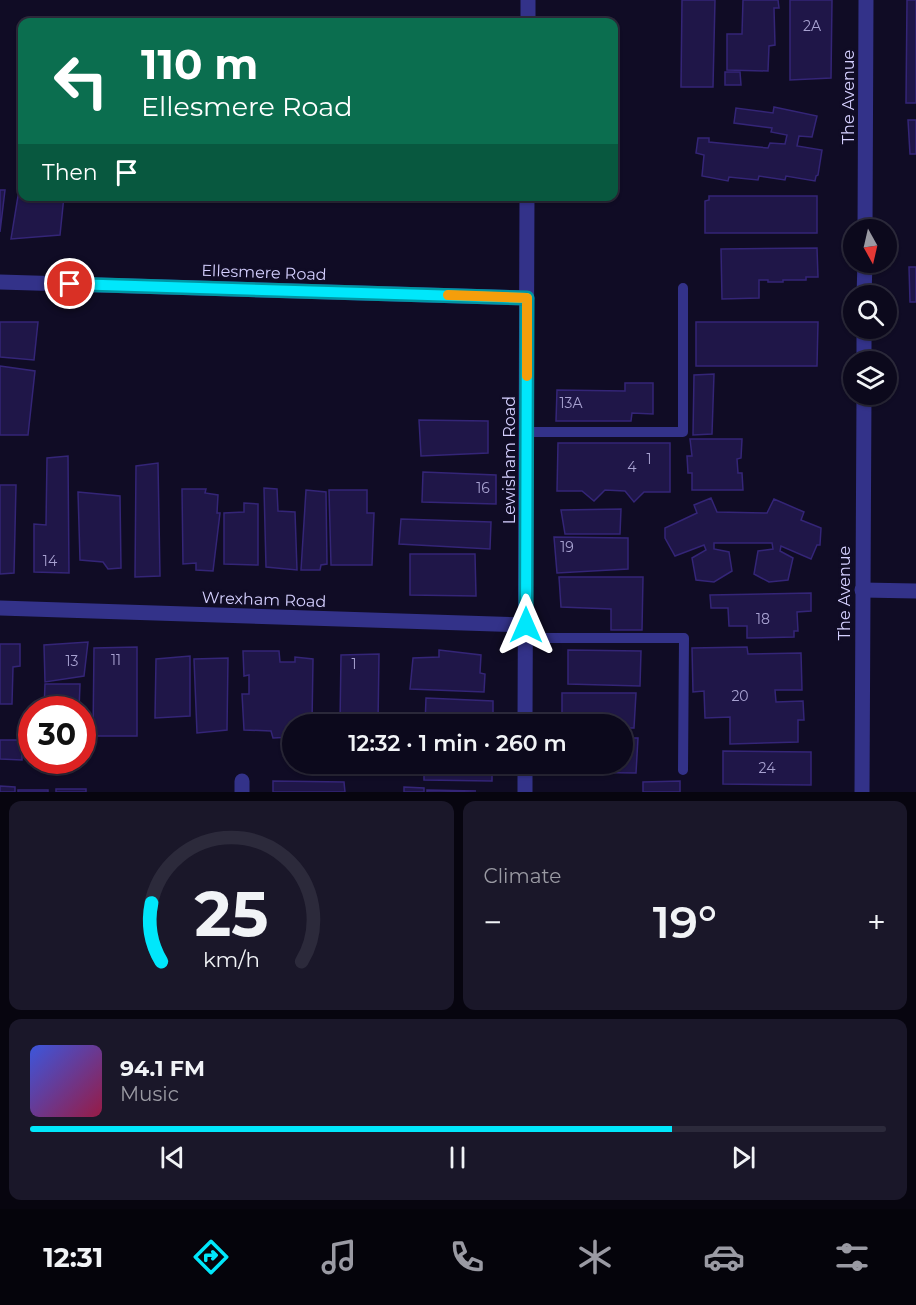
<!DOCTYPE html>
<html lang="en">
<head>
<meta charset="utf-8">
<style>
  :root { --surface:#0c091c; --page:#1a1729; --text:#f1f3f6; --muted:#9a9aa3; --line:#2c2a3b; --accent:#00e7fb }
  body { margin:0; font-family:Montserrat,sans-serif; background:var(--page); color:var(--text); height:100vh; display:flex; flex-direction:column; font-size:22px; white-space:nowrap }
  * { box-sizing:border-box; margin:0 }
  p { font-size:20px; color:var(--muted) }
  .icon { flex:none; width:33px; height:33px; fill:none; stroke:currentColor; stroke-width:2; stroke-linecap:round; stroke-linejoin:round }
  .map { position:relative; height:792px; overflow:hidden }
  .panel { display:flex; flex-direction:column; gap:9px; padding:9px; background:#07050f; flex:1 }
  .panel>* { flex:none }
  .top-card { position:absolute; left:18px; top:18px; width:600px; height:183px; border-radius:12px; box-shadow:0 2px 4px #0004,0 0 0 2px var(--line); background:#0b6e4f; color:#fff; overflow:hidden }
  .needle { width:39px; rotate:172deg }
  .controls { position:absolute; left:843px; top:219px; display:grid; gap:12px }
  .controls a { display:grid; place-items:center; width:54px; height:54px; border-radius:50%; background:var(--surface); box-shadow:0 2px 4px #0004,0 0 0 2px var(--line); font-size:30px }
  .speed { position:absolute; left:18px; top:696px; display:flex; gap:12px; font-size:30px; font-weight:700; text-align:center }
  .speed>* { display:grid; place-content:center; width:78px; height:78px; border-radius:50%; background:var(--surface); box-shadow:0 2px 4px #0004,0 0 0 2px var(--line); line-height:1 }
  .speed .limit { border:9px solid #d22; background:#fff; color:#111 }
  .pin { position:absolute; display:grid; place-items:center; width:51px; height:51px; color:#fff; margin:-26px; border:3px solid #fff; border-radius:50%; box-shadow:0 2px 6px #0007 }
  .me { position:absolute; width:66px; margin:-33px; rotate:0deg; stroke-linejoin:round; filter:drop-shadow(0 0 4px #0008) }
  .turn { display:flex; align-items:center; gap:21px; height:126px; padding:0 24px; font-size:27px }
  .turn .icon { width:78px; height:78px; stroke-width:2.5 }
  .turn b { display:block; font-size:42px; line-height:51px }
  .then { display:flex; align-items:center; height:57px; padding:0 24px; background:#0003; gap:12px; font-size:22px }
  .big { font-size:45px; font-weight:600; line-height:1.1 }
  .panel .widget { flex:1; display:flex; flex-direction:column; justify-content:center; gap:9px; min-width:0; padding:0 21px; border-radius:12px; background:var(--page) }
  .panel .dial { align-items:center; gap:0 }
  .dial svg { height:156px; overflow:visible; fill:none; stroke:var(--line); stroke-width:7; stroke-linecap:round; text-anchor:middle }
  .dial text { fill:var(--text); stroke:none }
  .song { display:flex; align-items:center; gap:18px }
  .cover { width:72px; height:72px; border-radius:9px; background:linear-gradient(135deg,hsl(230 70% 55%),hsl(340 70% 35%)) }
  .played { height:6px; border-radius:3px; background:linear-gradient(90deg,var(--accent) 75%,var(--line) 75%) }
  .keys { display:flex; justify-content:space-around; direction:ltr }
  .heat { display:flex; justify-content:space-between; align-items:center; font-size:33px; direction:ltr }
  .panel .tiles { flex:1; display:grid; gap:9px; grid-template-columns:1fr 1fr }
  .widget:last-child { grid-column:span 2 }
  .trip { position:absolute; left:282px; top:714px; width:351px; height:60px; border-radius:30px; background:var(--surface); box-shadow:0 2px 4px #0004,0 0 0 2px var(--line); font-weight:600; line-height:60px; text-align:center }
  .tabs { display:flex; height:96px; justify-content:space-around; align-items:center; background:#05040b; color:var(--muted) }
  .tabs .icon { width:42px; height:42px }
  .tabs .current { color:var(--accent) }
  .tabs b { font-size:27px; color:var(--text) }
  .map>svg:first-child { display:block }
  .building { fill:#1f1648; stroke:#342577; stroke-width:1.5 }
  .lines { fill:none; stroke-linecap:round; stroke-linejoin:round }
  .service { stroke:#333289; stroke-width:10 }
  .minor { stroke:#333289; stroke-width:15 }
  .tertiary { stroke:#333289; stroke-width:15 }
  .route-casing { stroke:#0096a3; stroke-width:15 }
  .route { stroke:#00e7fb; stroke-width:10 }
  .slow { stroke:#f59e0b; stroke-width:10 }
  .labels { text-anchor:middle; stroke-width:6; stroke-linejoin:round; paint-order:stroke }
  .number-label { font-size:14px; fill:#a8a2d1 }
  .street-label { font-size:16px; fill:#d5d0ff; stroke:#100c25 }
</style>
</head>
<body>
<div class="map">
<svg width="916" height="792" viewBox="0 0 916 792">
  <rect width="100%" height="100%" fill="#100c25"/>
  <!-- building -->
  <g class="building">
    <path d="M 682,0 L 715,0 L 713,87 L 681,87 Z"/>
    <path d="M 743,0 L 778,0 L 779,8 L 774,8 L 775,45 L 769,46 L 768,71 L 727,70 L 727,34 L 742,34 Z"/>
    <path d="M 790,0 L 832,0 L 831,78 L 790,80 Z"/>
    <path d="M 907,0 L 916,0 L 916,103 L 906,103 Z"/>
    <path d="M 725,72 L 740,72 L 741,85 L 725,85 Z"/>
    <path d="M 774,107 L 817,116 L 812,137 L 799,136 L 797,146 L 822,150 L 818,175 L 816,176 L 815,181 L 786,176 L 785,180 L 759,176 L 758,180 L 729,177 L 728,181 L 702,176 L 704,155 L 696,153 L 698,138 L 709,138 L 709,142 L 768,148 L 770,143 L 785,144 L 787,135 L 771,132 L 772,128 L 734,123 L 736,108 L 773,113 Z"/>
    <path d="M 908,120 L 916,120 L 916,154 L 910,154 Z"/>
    <path d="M 0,190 L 5,190 L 0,232 Z"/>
    <path d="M 19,190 L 22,190 L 22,196 L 64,196 L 60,235 L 11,239 Z"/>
    <path d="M 709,196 L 817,196 L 817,233 L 705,233 L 705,201 L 709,200 Z"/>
    <path d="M 817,248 L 818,277 L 806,277 L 806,280 L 783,280 L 783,282 L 768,282 L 768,280 L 759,280 L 759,298 L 722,299 L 721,249 Z"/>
    <path d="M 909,267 L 916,267 L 916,302 L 910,302 Z"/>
    <path d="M 0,322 L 38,322 L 34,360 L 0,357 Z"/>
    <path d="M 696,322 L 818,322 L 817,366 L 696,366 Z"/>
    <path d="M 0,366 L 35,371 L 28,435 L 0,435 Z"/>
    <path d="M 714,374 L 712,434 L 693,435 L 694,375 Z"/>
    <path d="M 625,383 L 653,383 L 653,414 L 632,413 L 631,421 L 556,421 L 557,390 L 625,391 Z"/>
    <path d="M 419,420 L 488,421 L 488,453 L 421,456 Z"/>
    <path d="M 690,439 L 742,439 L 741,458 L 737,459 L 738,473 L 742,473 L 743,490 L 692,490 L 692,473 L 688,473 L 687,456 L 692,456 Z"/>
    <path d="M 558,443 L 670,443 L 670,492 L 644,492 L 634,502 L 625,491 L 605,490 L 594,501 L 582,491 L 557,491 Z"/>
    <path d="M 68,456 L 69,573 L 34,572 L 34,524 L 46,525 L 47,458 Z"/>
    <path d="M 158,463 L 160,576 L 135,577 L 136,466 Z"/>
    <path d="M 423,472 L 496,475 L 496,504 L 422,502 Z"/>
    <path d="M 0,485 L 16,485 L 14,573 L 0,574 Z"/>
    <path d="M 264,488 L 277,489 L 278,511 L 295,512 L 297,570 L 266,567 Z"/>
    <path d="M 182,489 L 206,489 L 205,493 L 218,495 L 217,513 L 220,513 L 213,571 L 196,570 L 196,563 L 183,564 Z"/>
    <path d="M 306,490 L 326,492 L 327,564 L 321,565 L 320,570 L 301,570 Z"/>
    <path d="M 329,490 L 367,490 L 367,513 L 374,513 L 372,565 L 331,565 Z"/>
    <path d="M 78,492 L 120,496 L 121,568 L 108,569 L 103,562 L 80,560 Z"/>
    <path d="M 711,498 L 717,512 L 767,513 L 774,499 L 804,512 L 801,520 L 821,528 L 820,545 L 817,545 L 811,559 L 781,546 L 780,551 L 793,558 L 788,580 L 769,582 L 754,574 L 758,551 L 773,549 L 772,543 L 714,543 L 714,549 L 729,552 L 732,571 L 714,582 L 696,580 L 692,558 L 706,550 L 704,545 L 675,556 L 665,538 L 665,528 L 697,513 L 694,505 Z"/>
    <path d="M 244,503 L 258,504 L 258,565 L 224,564 L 224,513 L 244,512 Z"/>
    <path d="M 621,509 L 620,534 L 565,534 L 561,510 Z"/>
    <path d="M 401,519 L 491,522 L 490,549 L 399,544 Z"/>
    <path d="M 554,537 L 628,538 L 628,569 L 557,573 Z"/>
    <path d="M 410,554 L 475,554 L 476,596 L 410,595 Z"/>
    <path d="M 559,577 L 643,577 L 642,630 L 611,630 L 611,609 L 561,607 Z"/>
    <path d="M 811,593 L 811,611 L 797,612 L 798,631 L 794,631 L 794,637 L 747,638 L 747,626 L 729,626 L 728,608 L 711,608 L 710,595 Z"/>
    <path d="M 88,642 L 84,676 L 45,682 L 44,645 Z"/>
    <path d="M 0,644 L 20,644 L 20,666 L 13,667 L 12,704 L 0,704 Z"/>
    <path d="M 137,647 L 137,736 L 93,736 L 94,648 Z"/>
    <path d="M 747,647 L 748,654 L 801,653 L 802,690 L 775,690 L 776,702 L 803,701 L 804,720 L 798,720 L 798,742 L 730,744 L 730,717 L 705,718 L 704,691 L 693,692 L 692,648 Z"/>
    <path d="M 439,650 L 481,655 L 480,673 L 485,674 L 484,692 L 410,689 L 413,658 L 439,657 Z"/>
    <path d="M 568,650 L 641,651 L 640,686 L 568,684 Z"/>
    <path d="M 243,651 L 279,651 L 280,662 L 295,662 L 295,657 L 313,659 L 312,724 L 292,724 L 292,737 L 273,738 L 271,731 L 244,730 L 242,694 L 249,694 L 249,675 L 244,676 Z"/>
    <path d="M 379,654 L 378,724 L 340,724 L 341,655 Z"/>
    <path d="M 190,656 L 190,716 L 155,718 L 156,659 Z"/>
    <path d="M 228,658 L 227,730 L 197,733 L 194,659 Z"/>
    <path d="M 45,684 L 80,684 L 79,710 L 44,710 Z"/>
    <path d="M 562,693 L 636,693 L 634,728 L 622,728 L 622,724 L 562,724 Z"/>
    <path d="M 426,698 L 493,701 L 493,724 L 425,724 Z"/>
    <path d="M 622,738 L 638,738 L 636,773 L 564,772 L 564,764 L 622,764 Z"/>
    <path d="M 0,740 L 22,740 L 22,760 L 0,759 Z"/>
    <path d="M 723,751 L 811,752 L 811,785 L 723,784 Z"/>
    <path d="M 43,760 L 76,760 L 76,764 L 43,763 Z"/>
    <path d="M 424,764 L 492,764 L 492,781 L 424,780 Z"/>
    <path d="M 273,781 L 344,782 L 345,792 L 273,792 Z"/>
    <path d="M 680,781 L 680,792 L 643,792 L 643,782 Z"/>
    <path d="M 0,786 L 15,787 L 15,792 L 0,792 Z"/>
    <path d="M 404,787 L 424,788 L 424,792 L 404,792 Z"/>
    <rect x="56" y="789" width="30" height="3"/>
    <rect x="18" y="790" width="30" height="2"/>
    <path d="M 427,790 L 476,791 L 427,792 Z"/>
  </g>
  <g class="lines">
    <!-- service -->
    <g class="service">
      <path d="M 527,432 L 683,432 L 683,288"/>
      <path d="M 526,638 L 684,638 L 683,770"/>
    </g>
    <!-- minor -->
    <g class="minor">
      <path d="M 528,22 L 528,0"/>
      <path d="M 0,282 L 527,298"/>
      <path d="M 862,590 L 916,591"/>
      <path d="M 0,608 L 526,625"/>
      <path d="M 525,724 L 527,196"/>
      <path d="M 242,792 L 242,781"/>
      <path d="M 525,792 L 525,764"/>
    </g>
    <!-- tertiary -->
    <g class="tertiary">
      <path d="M 865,230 L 866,0"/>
      <path d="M 864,296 L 865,262"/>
      <path d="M 864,362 L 864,328"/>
      <path d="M 862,792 L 864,394"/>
    </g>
  </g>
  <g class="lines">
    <!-- route casing -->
    <g class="route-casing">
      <path id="route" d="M 70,284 L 527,298 L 526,625"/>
    </g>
    <!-- route -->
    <use href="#route" class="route"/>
    <!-- slow -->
    <path class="slow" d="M 448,295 L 527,298 L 527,376"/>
  </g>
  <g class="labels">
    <!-- number labels -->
    <g class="number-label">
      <text x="812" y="31">2A</text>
      <text x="571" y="408">13A</text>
      <text x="649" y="464">1</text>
      <text x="632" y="472">4</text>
      <text x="483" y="493">16</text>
      <text x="567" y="552">19</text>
      <text x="50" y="566">14</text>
      <text x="763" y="624">18</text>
      <text x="116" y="665">11</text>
      <text x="72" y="666">13</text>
      <text x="354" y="669">1</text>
      <text x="740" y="701">20</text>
      <text x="767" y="773">24</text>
    </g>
    <!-- street labels -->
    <g class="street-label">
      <text transform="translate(848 97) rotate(-90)" y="6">The Avenue</text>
      <text transform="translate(264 272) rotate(2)" y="6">Ellesmere Road</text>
      <text transform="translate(509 460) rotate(-90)" y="6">Lewisham Road</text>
      <text transform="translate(844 593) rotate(-90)" y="6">The Avenue</text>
      <text transform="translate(264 599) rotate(2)" y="6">Wrexham Road</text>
    </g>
  </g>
</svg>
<div class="controls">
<a><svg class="needle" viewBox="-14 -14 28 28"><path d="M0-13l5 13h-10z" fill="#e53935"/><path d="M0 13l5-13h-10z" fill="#9a9aa3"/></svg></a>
<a><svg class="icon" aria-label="search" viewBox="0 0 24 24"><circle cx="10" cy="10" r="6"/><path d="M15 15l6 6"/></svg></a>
<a><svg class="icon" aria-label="layers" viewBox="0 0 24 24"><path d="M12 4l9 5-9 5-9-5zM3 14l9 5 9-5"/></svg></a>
</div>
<div class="speed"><div class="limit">30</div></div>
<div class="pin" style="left:70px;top:284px;background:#d93025"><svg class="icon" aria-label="arrive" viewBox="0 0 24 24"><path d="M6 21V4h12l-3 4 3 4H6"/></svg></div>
<svg class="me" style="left:526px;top:625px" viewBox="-20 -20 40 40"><path d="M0-17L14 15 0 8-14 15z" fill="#00e7fb" stroke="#fff" stroke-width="4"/></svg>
<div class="trip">12:32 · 1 min · 260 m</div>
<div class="top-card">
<div class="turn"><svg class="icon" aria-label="left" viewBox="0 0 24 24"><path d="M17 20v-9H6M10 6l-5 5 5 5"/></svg><div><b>110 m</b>Ellesmere Road</div></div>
<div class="then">Then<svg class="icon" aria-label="arrive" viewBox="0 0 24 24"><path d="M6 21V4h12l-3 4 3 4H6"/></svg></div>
</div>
</div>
<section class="panel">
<div class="tiles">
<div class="widget dial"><svg viewBox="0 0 100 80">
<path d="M14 69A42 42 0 1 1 86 69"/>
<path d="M14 69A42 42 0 0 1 9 39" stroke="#00e7fb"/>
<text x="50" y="56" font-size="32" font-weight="700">25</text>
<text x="50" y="72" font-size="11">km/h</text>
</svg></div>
<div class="widget"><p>Climate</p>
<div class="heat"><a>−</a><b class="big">19°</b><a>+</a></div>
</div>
<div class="widget">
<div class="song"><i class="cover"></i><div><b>94.1 FM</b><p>Music</p></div></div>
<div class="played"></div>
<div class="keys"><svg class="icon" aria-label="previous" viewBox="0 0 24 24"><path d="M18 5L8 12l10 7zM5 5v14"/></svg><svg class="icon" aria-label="pause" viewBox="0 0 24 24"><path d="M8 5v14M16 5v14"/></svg><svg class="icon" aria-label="next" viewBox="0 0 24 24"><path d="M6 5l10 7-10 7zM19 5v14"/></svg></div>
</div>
</div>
</section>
<nav class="tabs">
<b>12:31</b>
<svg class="icon current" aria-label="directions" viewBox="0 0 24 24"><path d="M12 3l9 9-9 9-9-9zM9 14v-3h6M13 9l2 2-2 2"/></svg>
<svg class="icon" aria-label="music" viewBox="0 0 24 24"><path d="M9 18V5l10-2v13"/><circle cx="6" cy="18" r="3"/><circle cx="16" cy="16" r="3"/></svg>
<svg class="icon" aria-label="phone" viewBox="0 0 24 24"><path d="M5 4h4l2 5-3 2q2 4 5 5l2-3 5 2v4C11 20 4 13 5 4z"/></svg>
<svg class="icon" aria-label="climate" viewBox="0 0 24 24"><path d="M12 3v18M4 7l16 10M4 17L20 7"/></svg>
<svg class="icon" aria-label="car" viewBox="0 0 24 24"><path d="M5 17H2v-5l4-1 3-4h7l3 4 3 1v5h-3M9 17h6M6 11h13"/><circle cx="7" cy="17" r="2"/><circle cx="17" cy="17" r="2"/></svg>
<svg class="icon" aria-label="filters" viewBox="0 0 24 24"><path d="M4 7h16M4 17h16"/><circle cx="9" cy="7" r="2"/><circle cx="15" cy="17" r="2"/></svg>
</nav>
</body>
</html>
